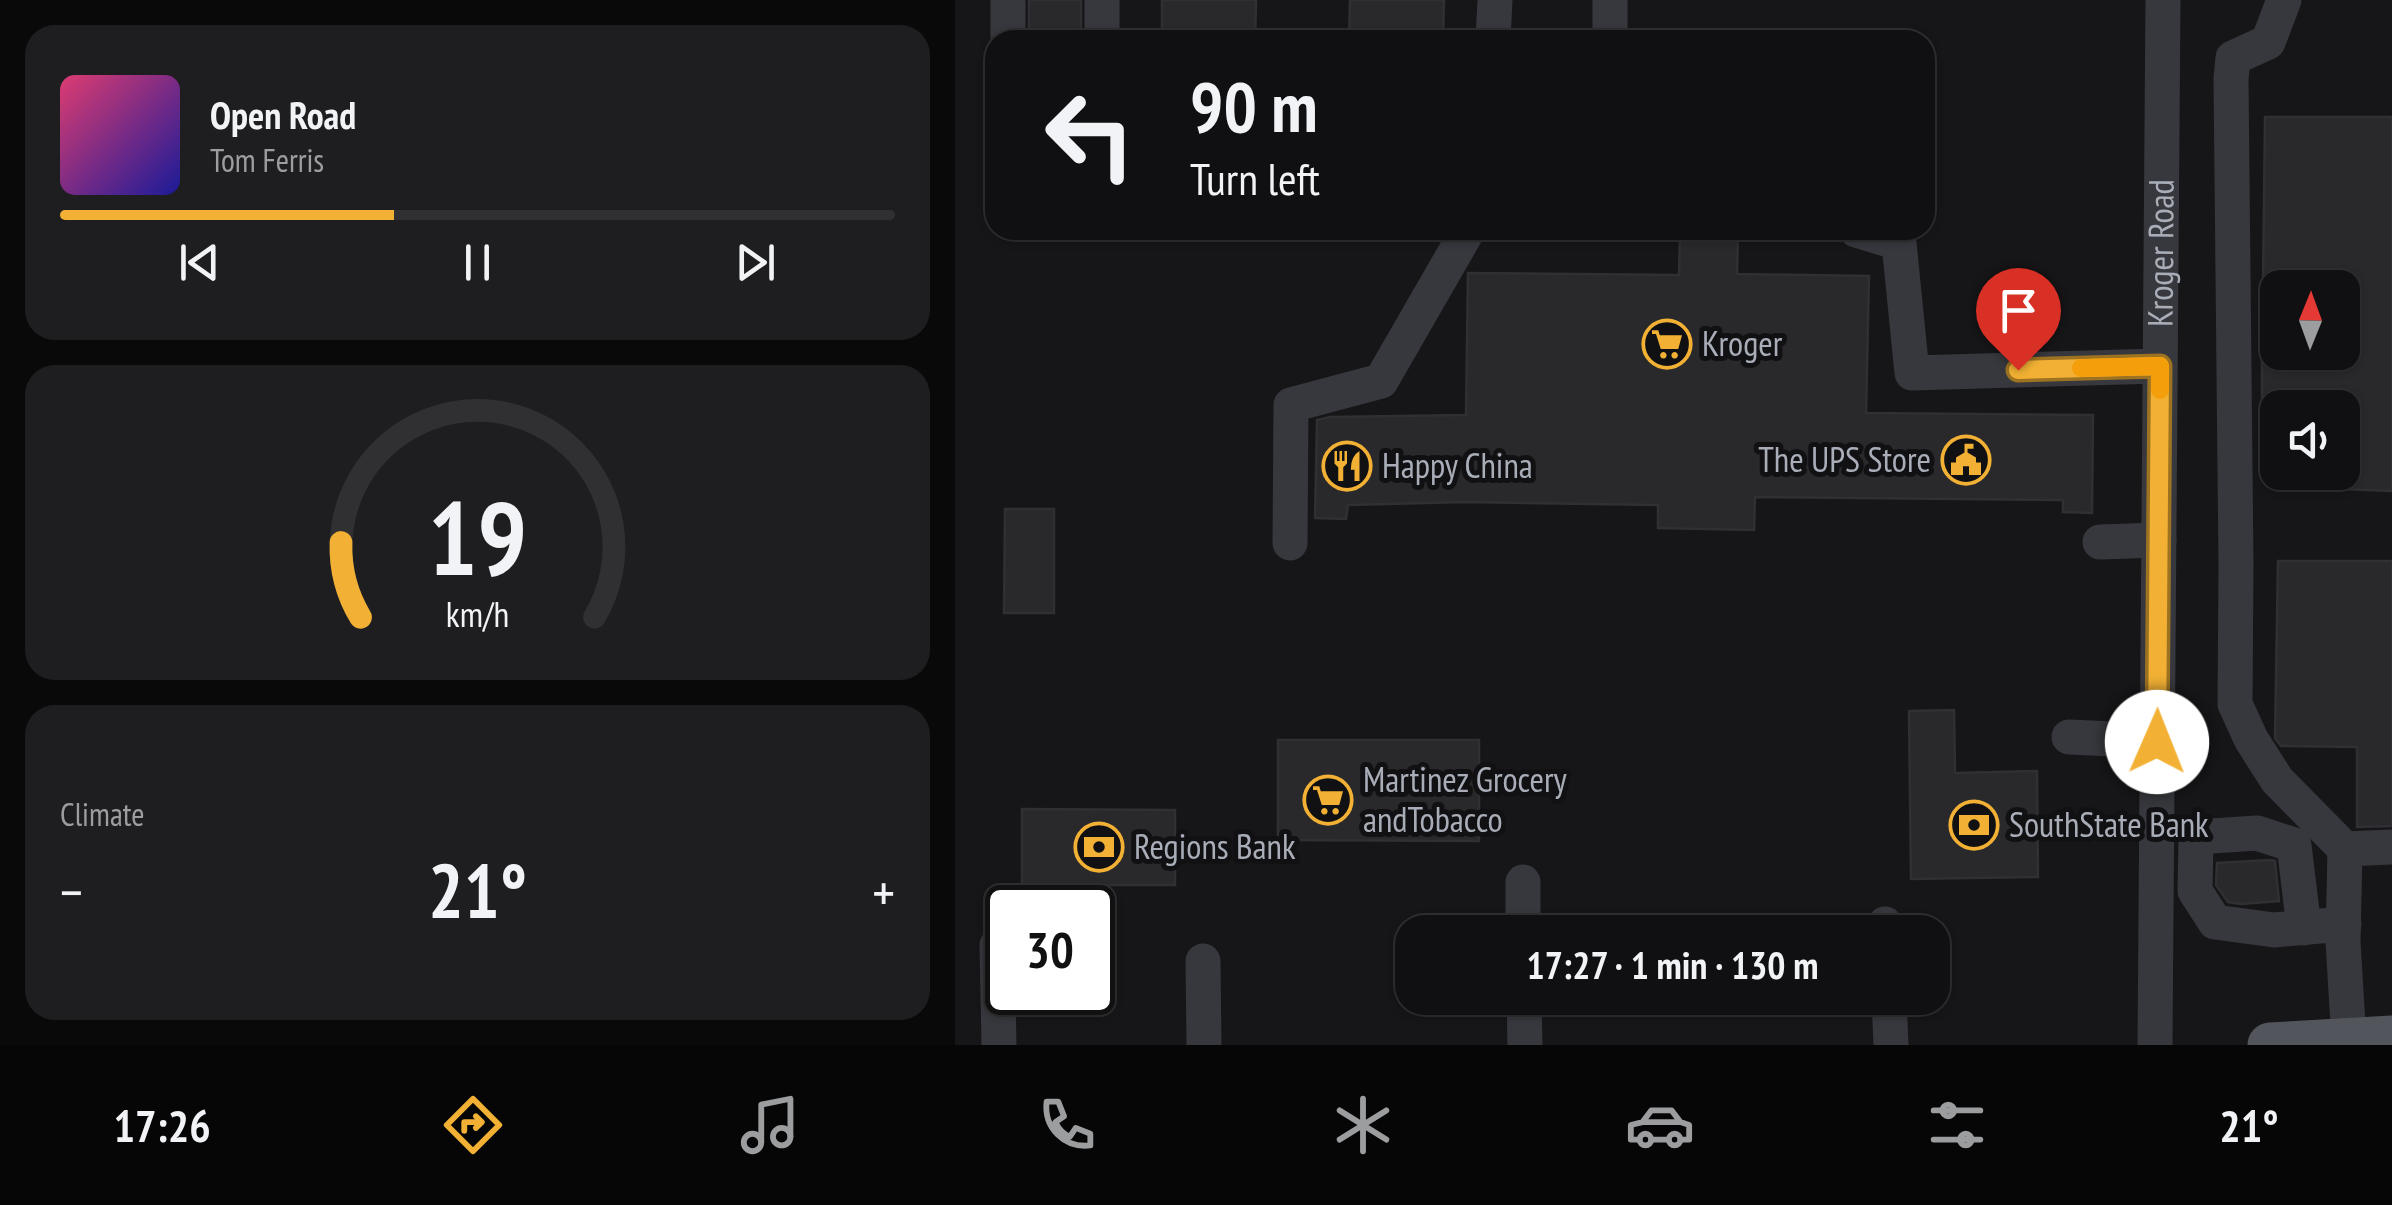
<!DOCTYPE html>
<html lang="en">
<head>
<meta charset="utf-8">
<style>
  :root { --surface:#101012; --page:#1e1e20; --text:#f1f3f6; --muted:#9c9d9f; --line:#303032; --accent:#f2b134 }
  body { margin:0; font-family:"PT Sans Narrow",sans-serif; background:var(--page); color:var(--text); height:100vh; display:flex; flex-direction:column; font-size:38px; white-space:nowrap }
  * { box-sizing:border-box; margin:0 }
  p { font-size:32px; color:var(--muted) }
  .icon { flex:none; width:55px; height:55px; fill:none; stroke:currentColor; stroke-width:2; stroke-linecap:round; stroke-linejoin:round }
  .map { position:relative; flex:1; overflow:hidden }
  .details { display:flex; flex-direction:column; gap:25px; padding:25px; background:#09090a; width:955px }
  .details>* { flex:none }
  .top-card { position:absolute; left:30px; top:30px; width:950px; height:210px; border-radius:30px; box-shadow:0 2px 8px #0004,0 0 0 2px var(--line); background:#101012; color:var(--text); overflow:hidden }
  .needle { width:65px; rotate:1deg }
  .controls { position:absolute; left:1305px; top:270px; display:grid; gap:20px }
  .controls a { display:grid; place-items:center; width:100px; height:100px; border-radius:20px; background:var(--surface); box-shadow:0 2px 8px #0004,0 0 0 2px var(--line); font-size:50px }
  .speed { position:absolute; left:30px; top:885px; display:flex; gap:20px; font-size:50px; font-weight:700; text-align:center }
  .speed>* { display:grid; place-content:center; width:130px; height:130px; border-radius:50%; background:var(--surface); box-shadow:0 2px 8px #0004,0 0 0 2px var(--line); line-height:1 }
  .speed .limit { border:5px solid #111; border-radius:15px; background:#fff; color:#111 }
  .pin { position:absolute; display:grid; place-items:center; width:85px; height:85px; color:#fff; margin:-102px -42px; border-radius:50% 50% 50% 0; rotate:-45deg; box-shadow:0 0 10px #0007 }
  .pin .icon { rotate:45deg }
  .me { position:absolute; width:110px; margin:-55px; rotate:1deg; stroke-linejoin:round; filter:drop-shadow(0 0 8px #0008) }
  .turn { display:flex; align-items:center; gap:35px; height:210px; padding:0 40px; font-size:45px }
  .turn .icon { width:130px; height:130px; stroke-width:2.5 }
  .turn b { display:block; font-size:70px; line-height:85px }
  .big { font-size:75px; font-weight:700; line-height:1.1 }
  .details .widget { flex:1; display:flex; flex-direction:column; justify-content:center; gap:15px; min-width:0; padding:0 35px; border-radius:30px; background:var(--page) }
  .details .dial { align-items:center; gap:0 }
  .dial svg { height:260px; overflow:visible; fill:none; stroke:var(--line); stroke-width:7; stroke-linecap:round; text-anchor:middle }
  .dial text { fill:var(--text); stroke:none }
  .song { display:flex; align-items:center; gap:30px }
  .cover { width:120px; height:120px; border-radius:15px; background:linear-gradient(135deg,hsl(340 70% 55%),hsl(240 70% 35%)) }
  .played { height:10px; border-radius:5px; background:linear-gradient(90deg,var(--accent) 40%,var(--line) 40%) }
  .keys { display:flex; justify-content:space-around; direction:ltr }
  .heat { display:flex; justify-content:space-between; align-items:center; font-size:55px; direction:ltr }
  .trip { position:absolute; left:440px; top:915px; width:555px; height:100px; border-radius:30px; background:var(--surface); box-shadow:0 2px 8px #0004,0 0 0 2px var(--line); font-weight:700; line-height:100px; text-align:center }
  .menu { display:flex; height:160px; justify-content:space-around; align-items:center; background:#060607; color:var(--muted) }
  .menu .icon { width:70px; height:70px }
  .menu .on { color:var(--accent) }
  .menu b { font-size:45px; color:var(--text) }
  main { display:flex; flex:1; min-height:0 }
  .map>svg:first-child { display:block }
  .building { fill:#29292c; stroke:#303034; stroke-width:2.5 }
  .lines { fill:none; stroke-linecap:round; stroke-linejoin:round }
  .minor { stroke:#37383d; stroke-width:35 }
  .major { stroke:#53555c; stroke-width:45 }
  .route-casing { stroke:#9d7322; stroke-width:25 }
  .route { stroke:#f2b134; stroke-width:18 }
  .slow { stroke:#f59e0b; stroke-width:18 }
  .labels { text-anchor:middle; stroke-width:10; stroke-linejoin:round; paint-order:stroke }
  .street-label { font-size:35px; fill:#a8adb8; stroke:#111113 }
  .poi-label { font-size:35px; fill:#a8adb8; stroke:#111113; text-anchor:start }
</style>
</head>
<body>
<main>
<section class="details">
<div class="widget">
<div class="song"><i class="cover"></i><div><b>Open Road</b><p>Tom Ferris</p></div></div>
<div class="played"></div>
<div class="keys"><svg class="icon" aria-label="previous" viewBox="0 0 24 24"><path d="M18 5L8 12l10 7zM5 5v14"/></svg><svg class="icon" aria-label="pause" viewBox="0 0 24 24"><path d="M8 5v14M16 5v14"/></svg><svg class="icon" aria-label="next" viewBox="0 0 24 24"><path d="M6 5l10 7-10 7zM19 5v14"/></svg></div>
</div>
<div class="widget dial"><svg viewBox="0 0 100 80">
<path d="M14 69A42 42 0 1 1 86 69"/>
<path d="M14 69A42 42 0 0 1 8 46" stroke="#f2b134"/>
<text x="50" y="56" font-size="32" font-weight="700">19</text>
<text x="50" y="72" font-size="11">km/h</text>
</svg></div>
<div class="widget"><p>Climate</p>
<div class="heat"><a>−</a><b class="big">21°</b><a>+</a></div>
</div>
</section>
<div class="map">
<svg width="1437" height="1045" viewBox="0 0 1437 1045">
  <rect width="100%" height="100%" fill="#161618"/>
  <!-- building -->
  <g class="building">
    <rect x="74" y="0" width="52" height="40"/>
    <path d="M 207,0 L 301,0 L 300,40 L 207,40 Z"/>
    <path d="M 395,0 L 489,0 L 488,40 L 394,40 Z"/>
    <path d="M 1310,117 L 1437,117 L 1437,491 L 1388,489 L 1388,408 L 1307,408 L 1307,352 L 1388,352 L 1388,288 L 1308,288 Z"/>
    <path d="M 725,234 L 783,234 L 782,274 L 914,276 L 911,413 L 1138,415 L 1137,513 L 1108,512 L 1108,500 L 800,497 L 799,530 L 703,528 L 703,505 L 510,502 L 393,505 L 391,519 L 360,518 L 362,420 L 375,417 L 511,415 L 513,273 L 724,275 Z"/>
    <path d="M 50,509 L 99,509 L 99,613 L 49,613 Z"/>
    <path d="M 1323,561 L 1437,561 L 1437,826 L 1402,827 L 1402,747 L 1326,746 L 1320,738 Z"/>
    <path d="M 999,710 L 1000,773 L 1082,771 L 1083,877 L 956,879 L 954,711 Z"/>
    <path d="M 323,740 L 524,740 L 524,841 L 323,840 Z"/>
    <path d="M 67,809 L 220,810 L 220,885 L 67,885 Z"/>
    <path d="M 1315,860 L 1320,861 L 1324,901 L 1286,904 L 1273,902 L 1261,885 L 1262,863 Z"/>
  </g>
  <g class="lines">
    <!-- minor -->
    <g class="minor">
      <path d="M 147,0 L 147,40"/>
      <path d="M 1329,0 L 1313,42 L 1278,58 L 1276,79 L 1281,566 L 1280,704 L 1296,739 L 1322,780 L 1390,849"/>
      <path d="M 53,40 L 53,0"/>
      <path d="M 538,40 L 540,0"/>
      <path d="M 655,40 L 655,0"/>
      <path d="M 901,230 L 944,243 L 957,373 L 1205,366"/>
      <path d="M 1145,542 L 1204,540"/>
      <path d="M 335,543 L 336,405 L 426,381 L 513,230"/>
      <path d="M 1114,737 L 1202,741"/>
      <path d="M 568,882 L 568,932"/>
      <path d="M 930,924 L 930,932"/>
      <path d="M 1349,928 L 1339,845 L 1302,833 L 1241,837 L 1240,891 L 1260,922 L 1319,930 L 1389,924"/>
      <path d="M 42,945 L 44,1045"/>
      <path d="M 248,961 L 249,1045"/>
      <path d="M 569,998 L 570,1045"/>
      <path d="M 934,998 L 936,1045"/>
      <path d="M 1394,1041 L 1388,942 L 1390,849 L 1437,847"/>
      <path id="s1" d="M 1200,1045 L 1208,0"/>
    </g>
    <!-- major -->
    <path class="major" d="M 1315,1045 L 1437,1038"/>
  </g>
  <g class="lines">
    <!-- route casing -->
    <g class="route-casing">
      <path id="route" d="M 1063,370 L 1205,366 L 1202,742"/>
    </g>
    <!-- route -->
    <use href="#route" class="route"/>
    <!-- slow -->
    <path class="slow" d="M 1126,368 L 1205,366 L 1205,390"/>
  </g>
  <!-- icons -->
  <defs>
    <g id="supermarket-ring" transform="scale(2.5)"><circle r="9.5" fill="#111113" stroke="#f2b134" stroke-width="1.5"/><path d="M-6-5.5h2.5l.6 2H6L4.5 2H-2.5L-4.4-4H-6ZM-1.5 3.2a1.3 1.3 0 1 0 .1 0ZM3 3.2a1.3 1.3 0 1 0 .1 0Z" fill="#f2b134"/></g>
    <g id="civic-ring" transform="scale(2.5)"><circle r="9.5" fill="#111113" stroke="#f2b134" stroke-width="1.5"/><path d="M-.6-6.5H3V-4.5H.6V-3L4-1V1h2V6H-6V1h2V-1L-.6-3ZM-1.2 2.5V6h2.4V2.5Z" fill="#f2b134"/></g>
    <g id="restaurant-ring" transform="scale(2.5)"><circle r="9.5" fill="#111113" stroke="#f2b134" stroke-width="1.5"/><path d="M-5-6h1v4h1v-4h1v4h1v-4h1v5L-1.5 .5V6h-2V.5L-5-1ZM5-6V6H3V1.5H1.5Q1.5-4 5-6Z" fill="#f2b134"/></g>
    <g id="bank-ring" transform="scale(2.5)"><circle r="9.5" fill="#111113" stroke="#f2b134" stroke-width="1.5"/><path d="M-6-4H6V4H-6ZM0-2.3a2.3 2.3 0 1 0 0 4.6a2.3 2.3 0 1 0 0-4.6Z" fill="#f2b134"/></g>
  </defs>
  <g fill-rule="evenodd">
    <use href="#supermarket-ring" x="712" y="344"/>
    <use href="#civic-ring" x="1011" y="460"/>
    <use href="#restaurant-ring" x="392" y="466"/>
    <use href="#supermarket-ring" x="373" y="800"/>
    <use href="#bank-ring" x="1019" y="825"/>
    <use href="#bank-ring" x="144" y="847"/>
  </g>
  <g class="labels">
    <!-- street labels -->
    <g class="street-label">
      <text dy="12" stroke="none"><textPath href="#s1" startOffset="792">Kroger Road</textPath></text>
    </g>
    <!-- poi labels -->
    <g class="poi-label">
      <text x="747" y="356">Kroger</text>
      <text x="976" y="472" text-anchor="end">The UPS Store</text>
      <text x="427" y="478">Happy China</text>
      <text x="408" y="792">Martinez Grocery<tspan x="408" dy="40">andTobacco</tspan></text>
      <text x="1054" y="837">SouthState Bank</text>
      <text x="179" y="859">Regions Bank</text>
    </g>
  </g>
</svg>
<div class="controls">
<a><svg class="needle" viewBox="-14 -14 28 28"><path d="M0-13l5 13h-10z" fill="#e53935"/><path d="M0 13l5-13h-10z" fill="#9c9d9f"/></svg></a>
<a><svg class="icon" aria-label="sound" viewBox="0 0 24 24"><path d="M4 9h4l5-4v14l-5-4H4zM17 9q2 3 0 6"/></svg></a>
</div>
<div class="speed"><div class="limit">30</div></div>
<div class="pin" style="left:1063px;top:370px;background:#d93025"><svg class="icon" aria-label="arrive" viewBox="0 0 24 24"><path d="M6 21V4h12l-3 4 3 4H6"/></svg></div>
<svg class="me" style="left:1202px;top:742px" viewBox="-20 -20 40 40"><circle r="19" fill="#fff"/><path d="M0-13L10 11 0 6-10 11z" fill="#f2b134"/></svg>
<div class="trip">17:27 · 1 min · 130 m</div>
<div class="top-card">
<div class="turn"><svg class="icon" aria-label="left" viewBox="0 0 24 24"><path d="M17 20v-9H6M10 6l-5 5 5 5"/></svg><div><b>90 m</b>Turn left</div></div>
</div>
</div>
</main>
<nav class="menu">
<b>17:26</b>
<svg class="icon on" aria-label="directions" viewBox="0 0 24 24"><path d="M12 3l9 9-9 9-9-9zM9 14v-3h6M13 9l2 2-2 2"/></svg>
<svg class="icon" aria-label="music" viewBox="0 0 24 24"><path d="M9 18V5l10-2v13"/><circle cx="6" cy="18" r="3"/><circle cx="16" cy="16" r="3"/></svg>
<svg class="icon" aria-label="phone" viewBox="0 0 24 24"><path d="M5 4h4l2 5-3 2q2 4 5 5l2-3 5 2v4C11 20 4 13 5 4z"/></svg>
<svg class="icon" aria-label="climate" viewBox="0 0 24 24"><path d="M12 3v18M4 7l16 10M4 17L20 7"/></svg>
<svg class="icon" aria-label="car" viewBox="0 0 24 24"><path d="M5 17H2v-5l4-1 3-4h7l3 4 3 1v5h-3M9 17h6M6 11h13"/><circle cx="7" cy="17" r="2"/><circle cx="17" cy="17" r="2"/></svg>
<svg class="icon" aria-label="filters" viewBox="0 0 24 24"><path d="M4 7h16M4 17h16"/><circle cx="9" cy="7" r="2"/><circle cx="15" cy="17" r="2"/></svg>
<b>21°</b>
</nav>
</body>
</html>
